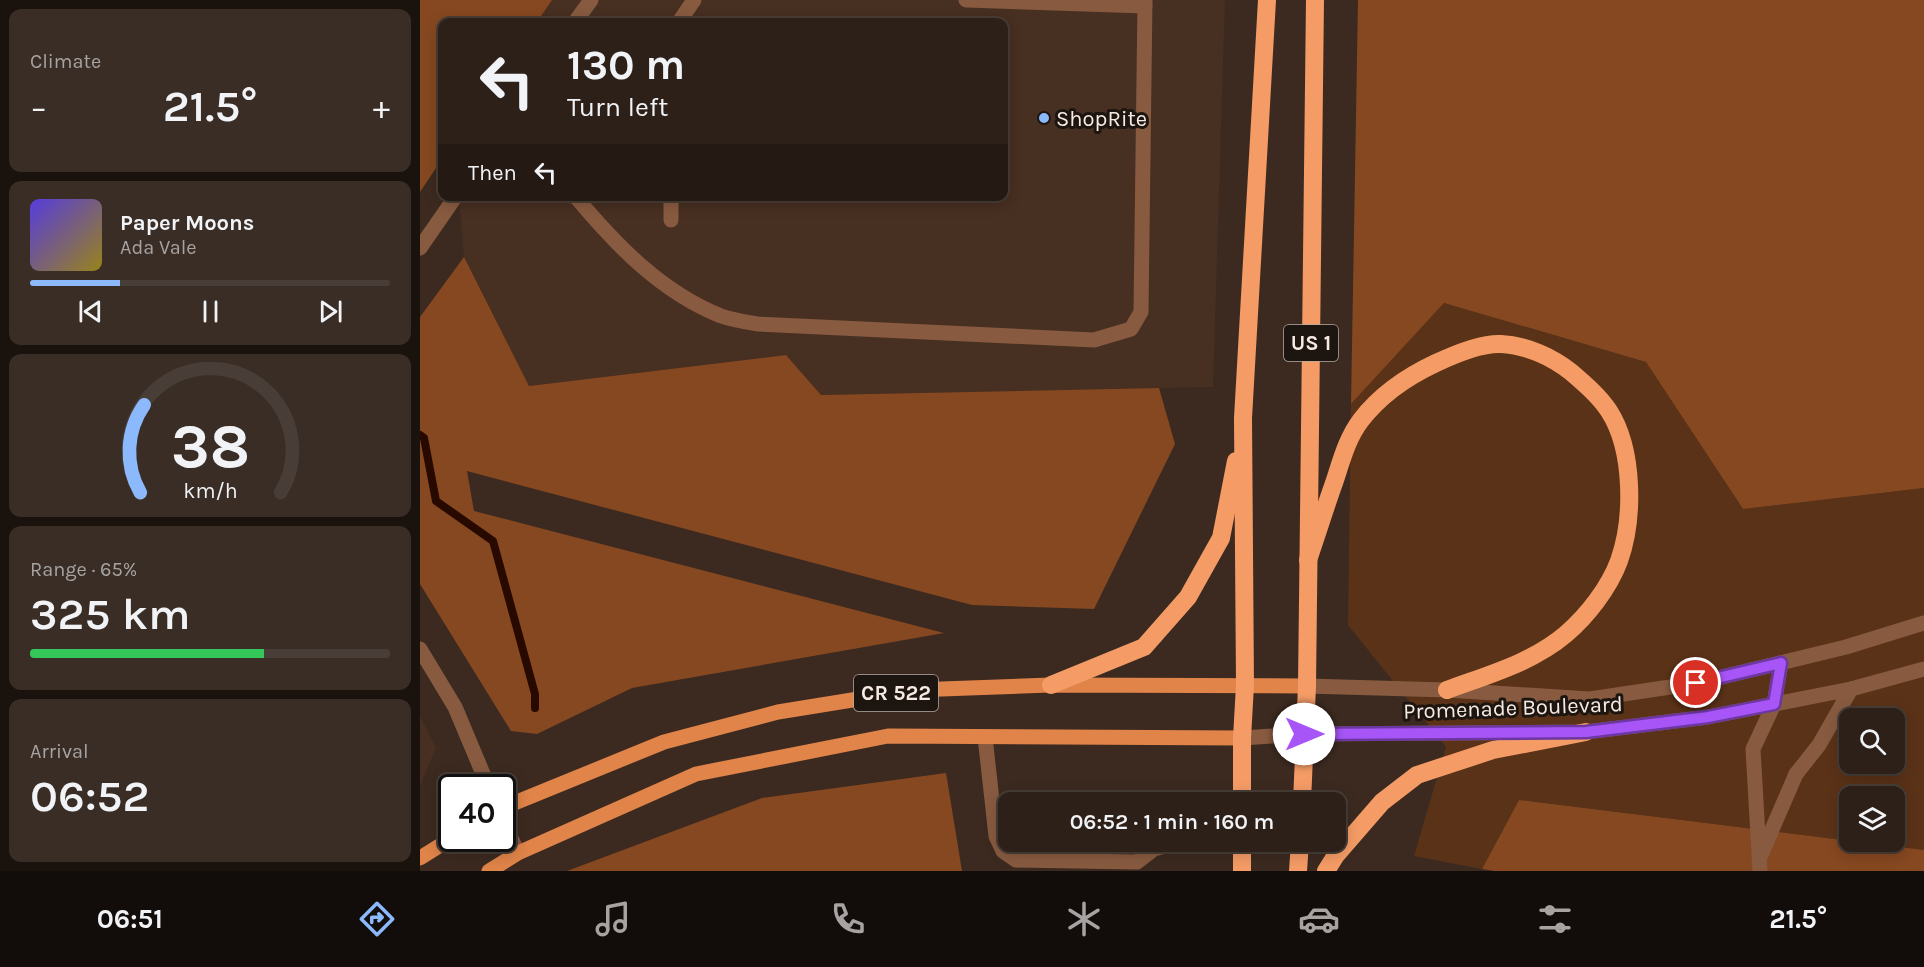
<!DOCTYPE html>
<html lang="en">
<head>
<meta charset="utf-8">
<style>
  :root { --surface:#2d2018; --page:#392d25; --text:#f1f3f6; --muted:#a7a3a2; --line:#483e37; --accent:#8bb9fc }
  body { margin:0; font-family:Karla,sans-serif; background:var(--page); color:var(--text); height:100vh; display:flex; flex-direction:column; font-size:22px; white-space:nowrap }
  * { box-sizing:border-box; margin:0 }
  p { font-size:20px; color:var(--muted) }
  .icon { flex:none; width:33px; height:33px; fill:none; stroke:currentColor; stroke-width:2; stroke-linecap:round; stroke-linejoin:round }
  .map { position:relative; flex:1; overflow:hidden }
  .drawer { display:flex; flex-direction:column; gap:9px; padding:9px; background:#19120d; width:420px }
  .drawer>* { flex:none }
  .guide { position:absolute; left:18px; top:18px; width:570px; height:183px; border-radius:12px; box-shadow:0 3px 15px #0003,0 0 0 2px var(--line); background:#2d2018; color:var(--text); overflow:hidden }
  .tools { position:absolute; left:1419px; top:708px; display:grid; gap:12px }
  .tools a { display:grid; place-items:center; width:66px; height:66px; border-radius:12px; background:var(--surface); box-shadow:0 3px 15px #0003,0 0 0 2px var(--line); font-size:30px }
  .speed { position:absolute; left:18px; top:774px; display:flex; gap:12px; font-size:30px; font-weight:700; text-align:center }
  .speed>* { display:grid; place-content:center; width:78px; height:78px; border-radius:50%; background:var(--surface); box-shadow:0 3px 15px #0003,0 0 0 2px var(--line); line-height:1 }
  .speed .limit { border:3px solid #111; border-radius:9px; background:#fff; color:#111 }
  .pin { position:absolute; display:grid; place-items:center; width:51px; height:51px; color:#fff; margin:-26px; border:3px solid #fff; border-radius:50%; box-shadow:0 2px 6px #0007 }
  .me { position:absolute; width:66px; margin:-33px; rotate:90deg; stroke-linejoin:round; filter:drop-shadow(0 0 4px #0008) }
  .turn { display:flex; align-items:center; gap:21px; height:126px; padding:0 30px; font-size:27px }
  .turn .icon { width:78px; height:78px; stroke-width:2.5 }
  .turn b { display:block; font-size:42px; line-height:51px }
  .then { display:flex; align-items:center; height:57px; padding:0 30px; background:#0003; gap:12px; font-size:22px }
  .big { font-size:45px; font-weight:600; line-height:1.1 }
  .drawer .widget { flex:1; display:flex; flex-direction:column; justify-content:center; gap:9px; min-width:0; padding:0 21px; border-radius:12px; background:var(--page) }
  .drawer .dial { align-items:center; gap:0 }
  .dial svg { height:156px; overflow:visible; fill:none; stroke:var(--line); stroke-width:7; stroke-linecap:round; text-anchor:middle }
  .dial text { fill:var(--text); stroke:none }
  .song { display:flex; align-items:center; gap:18px }
  .cover { width:72px; height:72px; border-radius:9px; background:linear-gradient(135deg,hsl(250 70% 55%),hsl(50 70% 35%)) }
  .played { height:6px; border-radius:3px; background:linear-gradient(90deg,var(--accent) 25%,var(--line) 25%) }
  .keys { display:flex; justify-content:space-around; direction:ltr }
  .heat { display:flex; justify-content:space-between; align-items:center; font-size:33px; direction:ltr }
  .charge { height:9px; border-radius:4px; background:linear-gradient(90deg,#34c759 65%,var(--line) 0) }
  .trip { position:absolute; left:578px; top:792px; width:348px; height:60px; border-radius:12px; background:var(--surface); box-shadow:0 3px 15px #0003,0 0 0 2px var(--line); font-weight:600; line-height:60px; text-align:center }
  .tab-bar { display:flex; height:96px; justify-content:space-around; align-items:center; background:#120d0a; color:var(--muted) }
  .tab-bar .icon { width:42px; height:42px }
  .tab-bar .on { color:var(--accent) }
  .tab-bar b { font-size:27px; color:var(--text) }
  main { display:flex; flex:1; min-height:0 }
  .map>svg:first-child { display:block }
  .built { fill:#472f21 }
  .green { fill:#5a3218; fill-rule:evenodd }
  .forest { fill:#864820 }
  .lines { fill:none; stroke-linecap:round; stroke-linejoin:round }
  .stream { stroke:#280900; stroke-width:8 }
  .minor { stroke:#885b40; stroke-width:15 }
  .major { stroke:#e08449; stroke-width:15 }
  .highway { stroke:#f59c66; stroke-width:18 }
  .route-casing { stroke:#6d37a1; stroke-width:15 }
  .route { stroke:#a855f7; stroke-width:10 }
  .poi-dot { fill:#8bb9fc; stroke:#1d1510; stroke-width:2 }
  .labels { text-anchor:middle; stroke-width:6; stroke-linejoin:round; paint-order:stroke }
  .shield { fill:#1d1510; stroke:#b5aaa4; stroke-width:1.5 }
  .shield-label { font-size:21px; font-weight:bold; fill:#f6eae3 }
  .poi-label { font-size:22px; fill:#f6eae3; stroke:#1d1510; text-anchor:start }
  .street-label { font-size:22px; fill:#f6eae3; stroke:#1d1510 }
</style>
</head>
<body>
<main>
<section class="drawer">
<div class="widget"><p>Climate</p>
<div class="heat"><a>−</a><b class="big">21.5°</b><a>+</a></div>
</div>
<div class="widget">
<div class="song"><i class="cover"></i><div><b>Paper Moons</b><p>Ada Vale</p></div></div>
<div class="played"></div>
<div class="keys"><svg class="icon" aria-label="previous" viewBox="0 0 24 24"><path d="M18 5L8 12l10 7zM5 5v14"/></svg><svg class="icon" aria-label="pause" viewBox="0 0 24 24"><path d="M8 5v14M16 5v14"/></svg><svg class="icon" aria-label="next" viewBox="0 0 24 24"><path d="M6 5l10 7-10 7zM19 5v14"/></svg></div>
</div>
<div class="widget dial"><svg viewBox="0 0 100 80">
<path d="M14 69A42 42 0 1 1 86 69"/>
<path d="M14 69A42 42 0 0 1 16 24" stroke="#8bb9fc"/>
<text x="50" y="56" font-size="32" font-weight="700">38</text>
<text x="50" y="72" font-size="11">km/h</text>
</svg></div>
<div class="widget"><p>Range · 65%</p><b class="big">325 km</b><div class="charge"></div></div>
<div class="widget"><p>Arrival</p><b class="big">06:52</b></div>
</section>
<div class="map">
<svg width="1504" height="871" viewBox="0 0 1504 871">
  <rect width="100%" height="100%" fill="#3c2a20"/>
  <!-- built -->
  <g class="built">
    <path d="M 132,0 L 805,0 L 793,387 L 401,395 L 366,355 L 109,386 L 44,257 L 39,197 L 584,196 L 584,22 L 117,22 Z"/>
    <path d="M 0,716 L 16,748 L 0,785 Z"/>
  </g>
  <!-- green -->
  <path class="green" d="M 1024,303 L 1226,362 L 1323,509 L 1504,488 L 1504,850 L 1434,842 L 1474,842 L 1474,796 L 1430,796 L 1429,841 L 1099,800 L 1062,869 L 994,856 L 1026,747 L 928,625 L 931,404 ZM 1430,718 L 1474,718 L 1474,764 L 1430,764 Z"/>
  <!-- forest -->
  <g class="forest">
    <path d="M 0,0 L 132,0 L 117,22 L 22,22 L 22,159 L 0,192 Z"/>
    <path d="M 938,0 L 1504,0 L 1504,488 L 1323,509 L 1226,362 L 1024,303 L 931,404 Z"/>
    <path d="M 44,257 L 109,386 L 366,355 L 401,395 L 739,388 L 755,444 L 674,609 L 552,605 L 47,471 L 54,511 L 524,633 L 212,688 L 117,734 L 91,731 L 0,584 L 0,317 Z"/>
    <path d="M 526,773 L 542,871 L 147,871 L 342,798 Z"/>
    <path d="M 1099,800 L 1504,850 L 1504,871 L 1074,871 L 1062,869 Z"/>
  </g>
  <g class="lines">
    <!-- stream -->
    <path class="stream" d="M 0,435 L 4,438 L 16,501 L 73,541 L 115,694 L 115,708"/>
    <!-- minor -->
    <g class="minor">
      <path d="M 546,0 L 725,6"/>
      <path d="M 155,22 L 171,0"/>
      <path d="M 259,22 L 274,0"/>
      <path d="M 155,196 C 196,245 241,292 301,316 C 313,320 326,322 338,324 L 674,340 L 711,329 L 721,312 L 725,0"/>
      <path d="M 251,220 L 251,196"/>
      <path d="M 0,248 L 36,196"/>
      <path d="M 0,649 L 35,707 L 69,788"/>
      <path d="M 887,686 L 1027,690 L 1170,699 L 1277,683 L 1426,647 L 1504,623"/>
      <path d="M 565,737 L 576,836 L 583,851 L 596,860 L 717,862 L 734,849 L 760,842"/>
      <path d="M 822,738 L 884,734 L 1166,732 L 1288,717 L 1431,689 L 1504,669"/>
      <path d="M 82,818 L 98,853"/>
      <path d="M 1341,855 L 1376,774 L 1399,745 L 1431,689"/>
      <path d="M 1340,871 L 1333,749 L 1354,704 L 1361,663"/>
    </g>
    <!-- major -->
    <g class="major">
      <path d="M 82,808 L 244,742 L 358,712 L 494,690 L 631,685 L 887,686"/>
      <path d="M 0,858 L 32,838"/>
      <path d="M 69,871 L 98,853 L 276,774 L 468,736 L 822,738"/>
    </g>
    <!-- highway -->
    <g class="highway">
      <path d="M 888,560 C 897,534 905,508 914,483 C 921,462 927,438 941,420 C 961,394 986,377 1016,363 C 1033,355 1062,343 1081,344 C 1106,345 1132,357 1151,372 C 1165,384 1179,396 1189,411 C 1214,450 1214,519 1199,561 C 1189,588 1167,616 1146,634 C 1112,663 1067,675 1027,690"/>
      <path d="M 631,685 L 724,647 L 768,597 L 801,538 L 816,461"/>
      <path d="M 822,802 L 822,738 L 825,685 L 823,418 L 847,0"/>
      <path d="M 882,802 L 887,686 L 895,0"/>
      <path d="M 822,871 L 822,842"/>
      <path d="M 878,871 L 880,842"/>
      <path d="M 906,871 L 916,855 L 962,802 L 997,775 L 1073,750 L 1166,732"/>
    </g>
  </g>
  <g class="lines">
    <!-- route casing -->
    <g class="route-casing">
      <path id="route" d="M 884,734 L 1166,732 L 1288,717 L 1354,704 L 1361,663 L 1276,683"/>
    </g>
    <!-- route -->
    <use href="#route" class="route"/>
  </g>
  <!-- markers -->
  <circle class="poi-dot" cx="624" cy="118" r="6"/>
  <g class="labels">
    <!-- shield labels -->
    <g class="shield">
      <rect x="864" y="325" width="54" height="36" rx="4.5"/>
      <rect x="434" y="675" width="84" height="36" rx="4.5"/>
    </g>
    <g class="shield-label">
      <text x="891" y="350">US 1</text>
      <text x="476" y="700">CR 522</text>
    </g>
    <!-- poi labels -->
    <g class="poi-label">
      <text x="636" y="126">ShopRite</text>
    </g>
    <!-- street labels -->
    <g class="street-label">
      <text transform="translate(1093 707) rotate(-2)" y="8">Promenade Boulevard</text>
    </g>
  </g>
</svg>
<div class="tools">
<a><svg class="icon" aria-label="search" viewBox="0 0 24 24"><circle cx="10" cy="10" r="6"/><path d="M15 15l6 6"/></svg></a>
<a><svg class="icon" aria-label="layers" viewBox="0 0 24 24"><path d="M12 4l9 5-9 5-9-5zM3 14l9 5 9-5"/></svg></a>
</div>
<div class="speed"><div class="limit">40</div></div>
<div class="pin" style="left:1276px;top:683px;background:#d93025"><svg class="icon" aria-label="arrive" viewBox="0 0 24 24"><path d="M6 21V4h12l-3 4 3 4H6"/></svg></div>
<svg class="me" style="left:884px;top:734px" viewBox="-20 -20 40 40"><circle r="19" fill="#fff"/><path d="M0-13L10 11 0 6-10 11z" fill="#a855f7"/></svg>
<div class="trip">06:52 · 1 min · 160 m</div>
<div class="guide">
<div class="turn"><svg class="icon" aria-label="left" viewBox="0 0 24 24"><path d="M17 20v-9H6M10 6l-5 5 5 5"/></svg><div><b>130 m</b>Turn left</div></div>
<div class="then">Then<svg class="icon" aria-label="left" viewBox="0 0 24 24"><path d="M17 20v-9H6M10 6l-5 5 5 5"/></svg></div>
</div>
</div>
</main>
<nav class="tab-bar">
<b>06:51</b>
<svg class="icon on" aria-label="directions" viewBox="0 0 24 24"><path d="M12 3l9 9-9 9-9-9zM9 14v-3h6M13 9l2 2-2 2"/></svg>
<svg class="icon" aria-label="music" viewBox="0 0 24 24"><path d="M9 18V5l10-2v13"/><circle cx="6" cy="18" r="3"/><circle cx="16" cy="16" r="3"/></svg>
<svg class="icon" aria-label="phone" viewBox="0 0 24 24"><path d="M5 4h4l2 5-3 2q2 4 5 5l2-3 5 2v4C11 20 4 13 5 4z"/></svg>
<svg class="icon" aria-label="climate" viewBox="0 0 24 24"><path d="M12 3v18M4 7l16 10M4 17L20 7"/></svg>
<svg class="icon" aria-label="car" viewBox="0 0 24 24"><path d="M5 17H2v-5l4-1 3-4h7l3 4 3 1v5h-3M9 17h6M6 11h13"/><circle cx="7" cy="17" r="2"/><circle cx="17" cy="17" r="2"/></svg>
<svg class="icon" aria-label="filters" viewBox="0 0 24 24"><path d="M4 7h16M4 17h16"/><circle cx="9" cy="7" r="2"/><circle cx="15" cy="17" r="2"/></svg>
<b>21.5°</b>
</nav>
</body>
</html>
